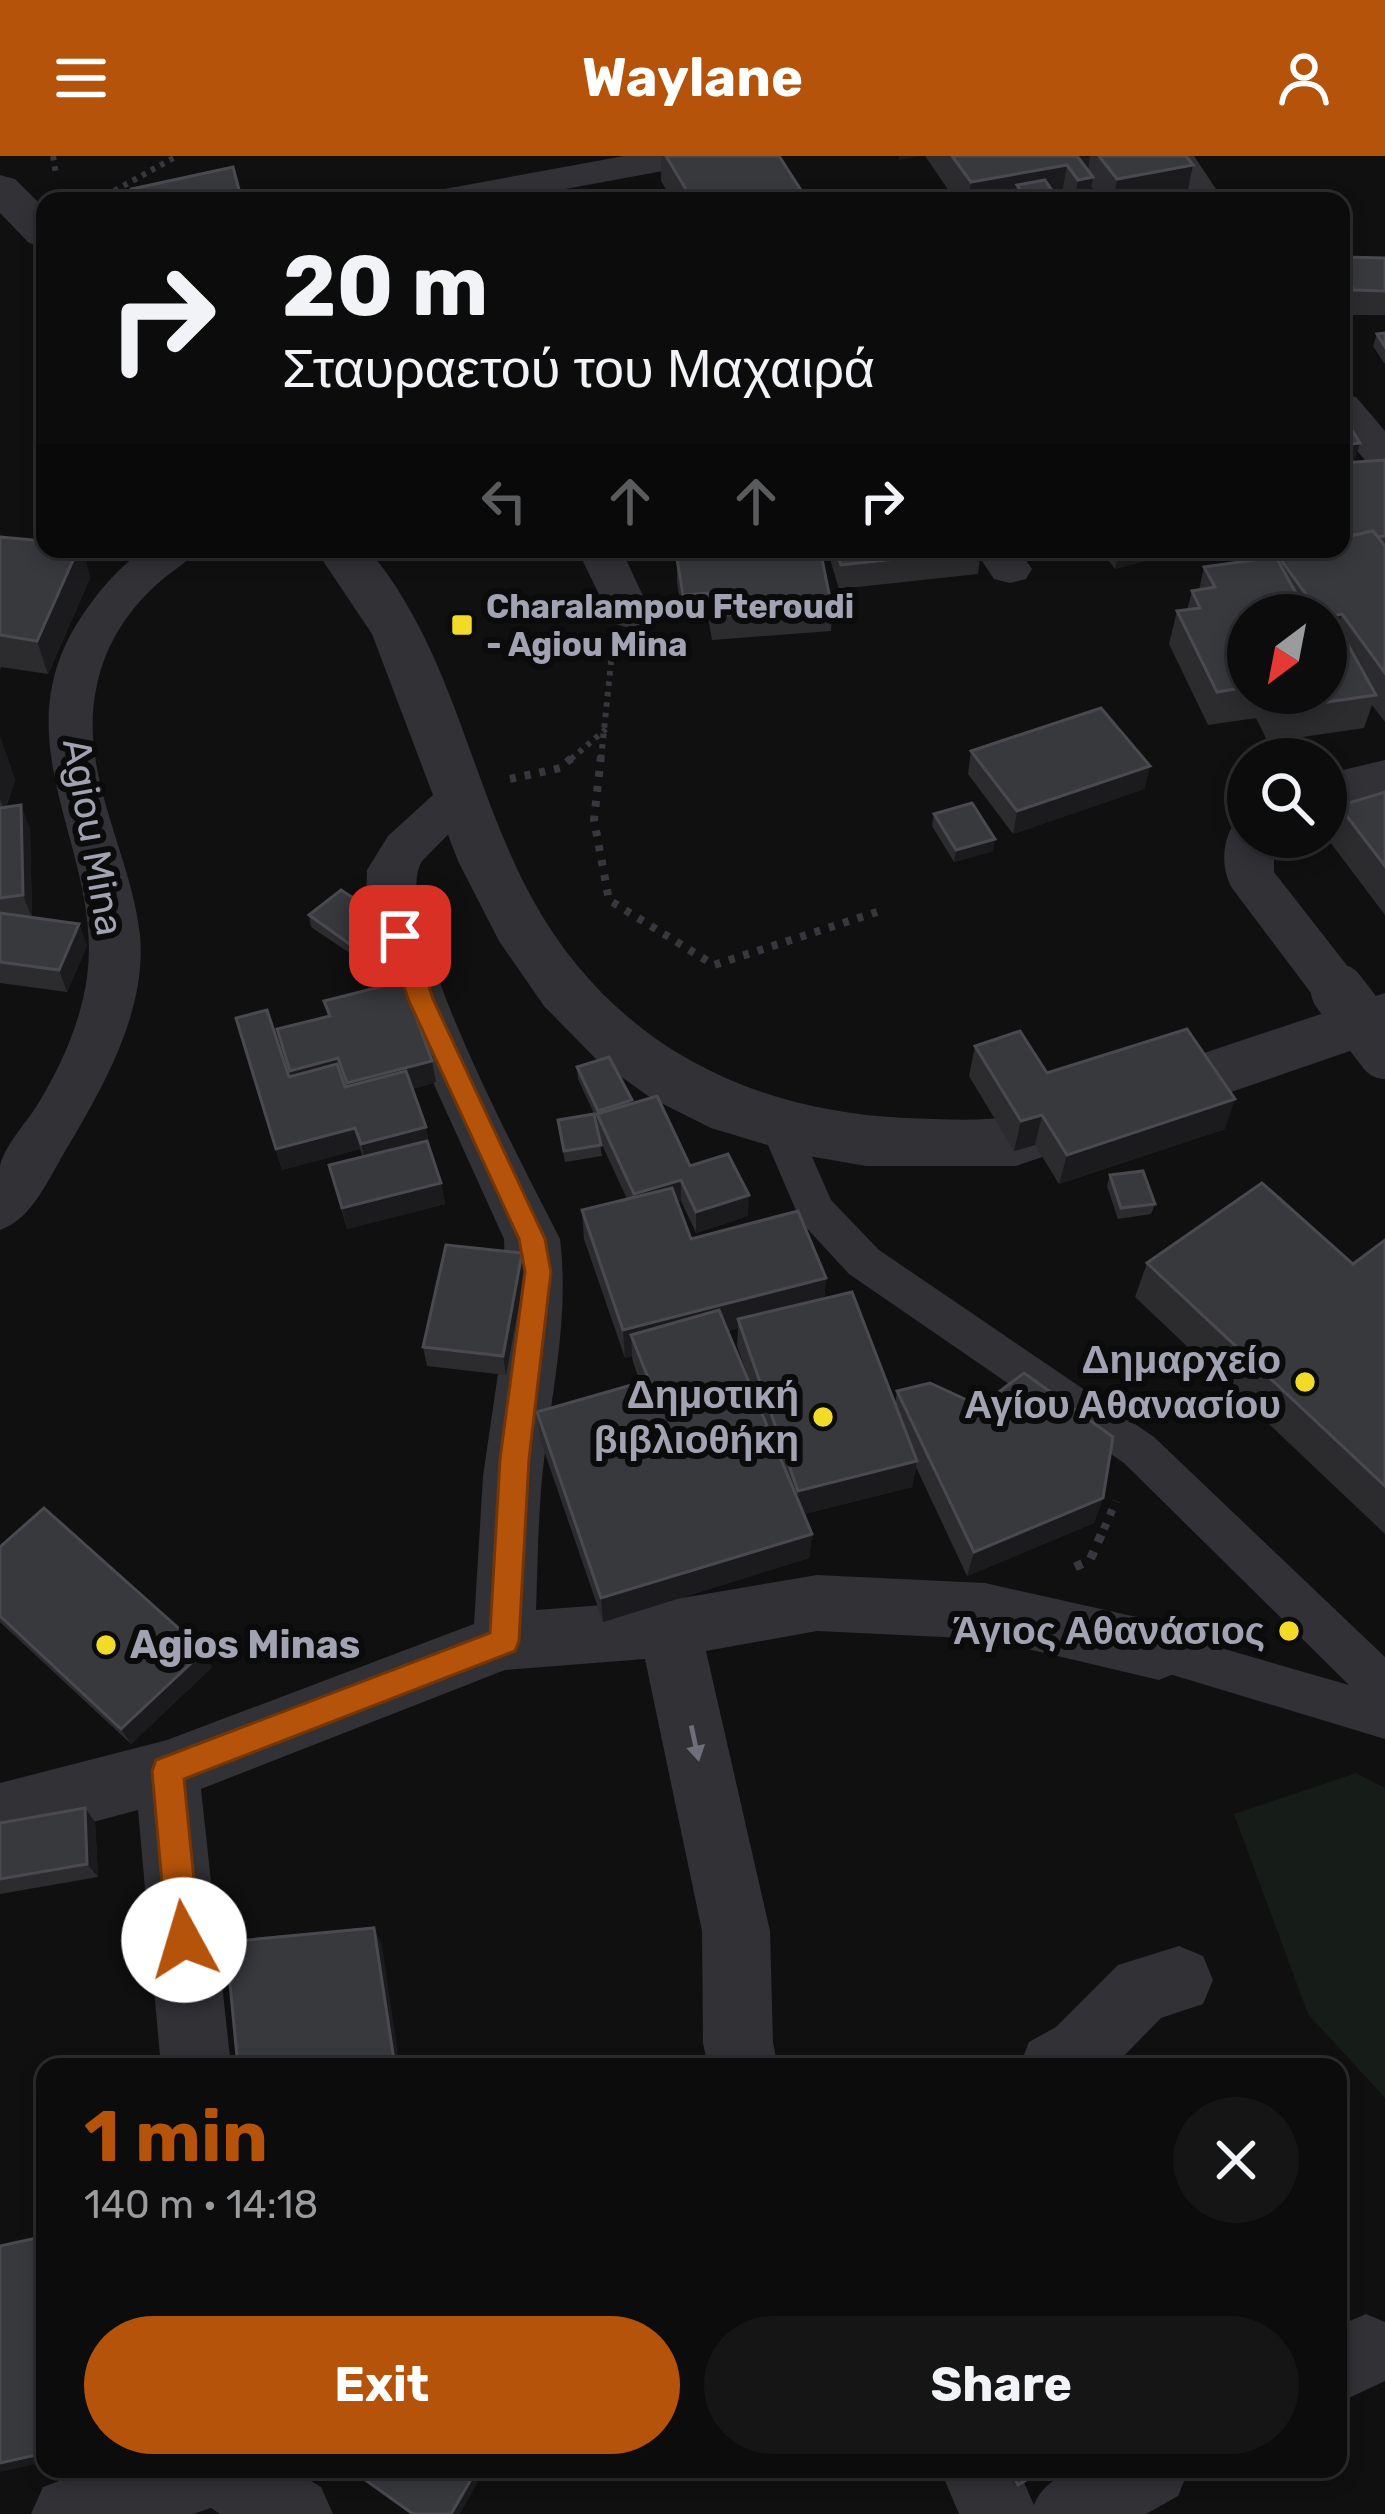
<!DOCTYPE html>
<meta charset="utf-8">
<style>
:root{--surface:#0c0c0d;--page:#151516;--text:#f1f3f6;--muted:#9a9b9d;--line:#2c2c2e;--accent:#b45309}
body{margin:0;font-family:Rubik,sans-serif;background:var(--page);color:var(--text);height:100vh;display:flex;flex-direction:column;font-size:45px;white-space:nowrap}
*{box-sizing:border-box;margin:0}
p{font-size:39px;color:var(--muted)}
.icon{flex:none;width:66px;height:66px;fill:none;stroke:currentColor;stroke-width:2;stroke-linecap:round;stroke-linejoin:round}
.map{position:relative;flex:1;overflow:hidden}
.details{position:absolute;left:36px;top:1902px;width:1311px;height:420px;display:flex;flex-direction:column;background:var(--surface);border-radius:24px;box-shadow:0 6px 18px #0003,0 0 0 3px var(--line)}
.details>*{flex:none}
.guide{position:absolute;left:36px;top:36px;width:1314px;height:366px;border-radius:24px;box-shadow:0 6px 18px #0003,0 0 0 3px var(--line);background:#0c0c0d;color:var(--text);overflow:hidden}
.needle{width:78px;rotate:212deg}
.tools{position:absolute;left:1227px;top:438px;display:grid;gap:24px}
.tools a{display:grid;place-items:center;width:120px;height:120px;border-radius:50%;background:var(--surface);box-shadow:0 6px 18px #0003,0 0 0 3px var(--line);font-size:60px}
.pin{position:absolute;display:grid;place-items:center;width:102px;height:102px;color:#fff;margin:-51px;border-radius:24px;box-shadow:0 6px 18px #0006}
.me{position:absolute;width:132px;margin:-66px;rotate:354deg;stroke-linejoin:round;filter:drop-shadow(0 0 9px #0008)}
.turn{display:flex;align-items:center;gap:42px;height:252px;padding:0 48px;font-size:54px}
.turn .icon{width:156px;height:156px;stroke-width:2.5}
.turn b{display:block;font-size:84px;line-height:102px}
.lanes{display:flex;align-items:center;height:114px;padding:0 48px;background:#0003;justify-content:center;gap:60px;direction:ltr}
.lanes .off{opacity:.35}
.round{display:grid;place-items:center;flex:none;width:126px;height:126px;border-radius:63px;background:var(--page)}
.summary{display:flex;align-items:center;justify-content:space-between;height:204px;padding:0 48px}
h1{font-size:72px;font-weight:700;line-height:90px;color:var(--accent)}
.button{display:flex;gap:24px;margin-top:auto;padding:24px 48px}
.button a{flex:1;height:138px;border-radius:72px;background:var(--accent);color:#fff;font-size:48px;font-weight:700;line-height:138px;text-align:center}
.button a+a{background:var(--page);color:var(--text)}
header{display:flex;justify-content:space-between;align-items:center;height:156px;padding:0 48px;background:var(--accent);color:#fff;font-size:54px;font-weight:700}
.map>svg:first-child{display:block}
</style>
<header><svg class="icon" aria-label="menu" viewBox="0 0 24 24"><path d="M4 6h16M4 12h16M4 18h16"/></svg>Waylane<svg class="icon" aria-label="person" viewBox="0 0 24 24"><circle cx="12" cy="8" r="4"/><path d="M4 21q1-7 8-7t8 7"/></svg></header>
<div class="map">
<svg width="1385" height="2358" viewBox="0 0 1385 2358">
<rect width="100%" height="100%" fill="#101011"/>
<path fill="#161c18" d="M1356 1617 1385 1632V1942L1308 1858 1234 1658Z"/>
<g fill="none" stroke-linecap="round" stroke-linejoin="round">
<g stroke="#37373d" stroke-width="6" stroke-dasharray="4.5 6" stroke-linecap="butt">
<path d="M53 0 56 18"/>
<path d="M96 45 177 0"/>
<path d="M571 603 606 573"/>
<path d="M601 603 612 497"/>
</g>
<g stroke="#37373d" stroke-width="8" stroke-dasharray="6 9" stroke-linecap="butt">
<path d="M601 600 594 664 609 744 714 809 877 756"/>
<path d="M510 623 560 612 574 600"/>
<path d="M1104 1373 1116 1345"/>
</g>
<path stroke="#37373d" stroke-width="9" stroke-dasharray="8 10" stroke-linecap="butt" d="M1075 1411 1090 1404 1105 1370"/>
<path fill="#313136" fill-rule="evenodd" d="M781 957 795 962 831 1044 879 1094 1154 1281 1385 1501V1583L1143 1510 1136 1495 1143 1480 1159 1474 1349 1529 1124 1307 849 1118 801 1066 761 973 767 962Z"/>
<g fill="#313136" fill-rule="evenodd">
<path d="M624 0H703L698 8 685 11 500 45H420L426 37 439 34Z"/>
<path d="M1158 0H1194L1224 45H1186Z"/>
<path d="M1341 237 1356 241 1385 275V314L1370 310 1341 276Z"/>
<path d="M145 393H197C188 406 175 413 163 423 130 451 106 486 97 529 77 615 131 696 140 779 147 854 104 930 67 992 49 1021 33 1063 0 1074 0 1054 0 1030 0 1010 4 990 27 966 38 948 61 910 81 866 87 821 104 697 0 590 78 466 96 438 117 412 145 393Z"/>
<path d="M577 393H621L651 457 645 467 629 472 613 467Z"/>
<path d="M974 393H1018L1032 413 1026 423 1010 427 994 423Z"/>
<path d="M1385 604V638L1326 652V618Z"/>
<path d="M461 624 478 629 485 641 422 705C387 761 529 1020 560 1083 569 1156 554 1224 545 1296 538 1348 538 1401 536 1454L670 1444 817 1419 985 1427 1159 1466 1181 1475 1190 1495 1181 1515 1159 1524 985 1483 817 1475 706 1495 770 1775 773 1887 778 1911H708L703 1887 702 1775 645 1503 505 1514 201 1633 231 1911H161L138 1654 0 1691V1627L167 1584 474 1468 483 1320 506 1163 504 1083 393 838 366 743 367 714 388 680 444 629Z"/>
<path d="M1248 664V681H1274V716L1356 821 1364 835 1356 849 1338 854 1320 849 1232 732C1221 713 1222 687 1233 669Z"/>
<path d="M1179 1790 1203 1800 1213 1824 1203 1848 1161 1862 1113 1911H1019L1029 1886 1056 1871 1118 1809Z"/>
<path d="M1366 2158 1385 2166V2225L1338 2247V2170Z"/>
<path d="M91 2313H291L321 2331 333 2358H220L211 2352 193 2358H31L43 2331Z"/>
<path d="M940 2313H1018L1034 2349C1056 2295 1140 2313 1189 2313L1178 2340 1146 2358H959Z"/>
</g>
<g fill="#313136" fill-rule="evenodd">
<path d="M0 19 15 23 45 53V91L29 87 0 57Z"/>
<path d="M315 393H368C454 495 470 630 533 744 612 887 748 955 906 962 941 963 980 966 1015 960 1052 954 1091 935 1127 923 1213 894 1299 865 1385 837V883L1016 1010H866L797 998 711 972 651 942 595 902 544 850 499 785 458 705 372 478Z"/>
</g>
<path stroke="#313136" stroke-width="54" d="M1338 835 1385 896"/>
</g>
<g fill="#2c2c2f" fill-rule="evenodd">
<path d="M661 0H779L808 45H673L661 25Z"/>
<path d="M925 0H1186V43L1175 45H1102L1091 31 1089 45H1063L1061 43H1058L1059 45H956Z"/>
<path d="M1344 101 1385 102V159H1346L1341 140V112Z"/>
<path d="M1385 177V207H1384L1373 190 1377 178Z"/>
<path d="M1341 256 1355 306 1385 304V566L1372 549 1364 572 1268 586 1256 562 1208 569 1169 488 1177 455 1187 454 1192 435 1199 434 1204 411 1248 405 1244 399 1246 393H1341ZM1248 459H1326V537H1248Z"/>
<path d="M0 381 45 393H82L90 422 48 518 1 511 0 514Z"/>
<path d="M696 393 832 452 831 475 712 484 708 461 683 463 677 427V403L696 402Z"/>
<path d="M827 393 981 394 978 418 839 433Z"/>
<path d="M1100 393H1189L1115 413Z"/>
<path d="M0 581 15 624 6 651 30 672 32 762 79 768 87 790 67 836 0 827Z"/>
<path d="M971 595 1150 610 1144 633 1013 678 968 618Z"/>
<path d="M1385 636V759L1327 682 1339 650Z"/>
<path d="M934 658 993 695 954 706 932 670Z"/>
<path d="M309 759 386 774 354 800 311 771Z"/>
<path d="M324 845 436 926 412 933 426 971 429 989 441 1027 445 1048 347 1073 329 1009 363 1001 360 993 282 1014 236 862 289 921 291 920 277 873 328 860Z"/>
<path d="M975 890 1047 917 1225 973 1059 1028 1035 989 1014 995 969 920Z"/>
<path d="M577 911 632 948 690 1010 748 1060 696 1077 681 1045 677 1046 691 1083 826 1122 824 1143 895 1248 897 1235 1103 1342 1094 1367 967 1420 916 1311 912 1331 804 1358 812 1378 809 1402 603 1466 540 1283 537 1256 640 1226 633 1206 632 1200 625 1202 584 1083 582 1054 627 1043 599 982 602 1000 565 1006 559 975 558 964 598 977 597 964 578 923ZM738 1172 737 1190 752 1232 728 1175Z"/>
<path d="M1110 1019 1155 1048 1151 1058 1118 1063 1107 1030Z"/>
<path d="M1385 1084V1378L1135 1141 1147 1107 1353 1108Z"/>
<path d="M522 1097 525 1117 506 1219 427 1210 423 1191Z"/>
<path d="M0 1391 212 1511 131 1588 0 1466Z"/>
<path d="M95 1666 98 1721 0 1738V1667Z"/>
<path d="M1006 2313H1045L1014 2330Z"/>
</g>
<g fill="#1b1b1d">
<path d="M899 0H922L899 4Z"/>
<path d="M1071 0H1090L1087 22 1093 21 1089 45H1074L1078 24Z"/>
<path d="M1067 9 1061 43 1049 45 1017 29 1015 45H968L971 26Z"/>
<path d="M1193 9 1186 43 1175 45H1113L1117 23Z"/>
<path d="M1360 287 1353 311 1341 307V289Z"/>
<path d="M78 393H82L90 422 48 518 37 485Z"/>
<path d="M1119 393H1189L1115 413Z"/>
<path d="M1342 458 1331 491 1326 492V461Z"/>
<path d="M0 581 15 624 4 655 0 643Z"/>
<path d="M1150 610 1144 633 1013 678 1017 655Z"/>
<path d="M21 649 30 672 32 762 23 739Z"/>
<path d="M995 683 993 695 954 706 956 694Z"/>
<path d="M384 762 386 774 354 800 351 789Z"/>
<path d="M79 768 87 790 67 836 59 814Z"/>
<path d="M338 902 343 924 296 937 290 915Z"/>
<path d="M432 905 436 926 352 949 347 927Z"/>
<path d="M1235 943 1225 973 1059 1028 1067 999Z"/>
<path d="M1042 959 1035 989 1014 995 1021 965Z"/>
<path d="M426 971 429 992 366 1009 361 988Z"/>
<path d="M355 972 360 993 282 1014 276 993Z"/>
<path d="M681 1024V1045L635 1059 634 1038Z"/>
<path d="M441 1027 445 1048 347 1073 342 1052Z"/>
<path d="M749 1039 748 1060 696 1077V1056Z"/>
<path d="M522 1097 525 1117 506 1219 503 1200Z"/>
<path d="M826 1122 823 1150 738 1163V1172L639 1198 631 1179 632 1200 625 1202 623 1174Z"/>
<path d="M917 1305 912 1331 796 1360 798 1335Z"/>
<path d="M1103 1342 1094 1367 967 1420 974 1396Z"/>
<path d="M812 1378 809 1402 603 1466 601 1442Z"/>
<path d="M204 1495 212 1511 131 1588 121 1573Z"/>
<path d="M85 1652 95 1666 98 1721 87 1708Z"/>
<path d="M374 1772 382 1789 400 1911H395Z"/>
<path d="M45 2297V2306L0 2316V2307Z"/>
<path d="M477 2313H485L460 2358H451Z"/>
</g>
<g fill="#38393d" stroke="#49494f" stroke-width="3">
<path d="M666 0H779L808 45H693Z"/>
<path d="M952 0H1077L1093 21 1078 24 1067 9 971 26Z"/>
<path d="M1099 0H1186L1193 9 1117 23Z"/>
<path d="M233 11 242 45H143L132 33Z"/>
<path d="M1045 24 1059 45H964L1022 36 1017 29Z"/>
<path d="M1344 101 1385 102V135L1353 134Z"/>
<path d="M1385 177V191L1377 178Z"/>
<path d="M1341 256 1360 287 1341 289Z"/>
<path d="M1385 304V380L1378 381 1373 375 1341 382V326L1349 325 1341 307Z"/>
<path d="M1373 375 1385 390V517L1342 458 1326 461V459H1321L1273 393H1341V382Z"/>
<path d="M0 381 45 385V393H78L37 485 0 479Z"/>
<path d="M699 393H820L832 452 712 460 708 437 683 439 677 403 701 402Z"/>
<path d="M835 393H981V394L841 409Z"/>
<path d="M1276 401 1308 459H1248V531L1217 536 1177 455 1200 452 1192 435 1215 431 1204 411Z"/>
<path d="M1336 467 1376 539 1278 553 1270 537H1326V468Z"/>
<path d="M1101 552 1150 610 1017 655 971 595Z"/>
<path d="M1385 636V710L1339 650Z"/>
<path d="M972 647 995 683 956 694 934 658Z"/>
<path d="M21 649 23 739 0 742V652Z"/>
<path d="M341 734 384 762 351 789 309 759Z"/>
<path d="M0 757 79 768 59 814 0 806Z"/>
<path d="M403 825 432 905 347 927 338 902 290 915 277 873 330 860 324 845Z"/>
<path d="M267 854 289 921 337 908 345 931 406 915 426 971 361 988 355 972 276 993 236 862Z"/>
<path d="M1187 873 1235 943 1067 999 1042 959 1021 965 975 890 1020 875 1047 917Z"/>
<path d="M609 901 632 944 598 955 577 911Z"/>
<path d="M657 940 690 1010 728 998 749 1039 696 1056 681 1024 634 1038 597 958Z"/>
<path d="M594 958 601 989 564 995 558 964Z"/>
<path d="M427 985 441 1027 342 1052 329 1009Z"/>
<path d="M1143 1015 1155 1048 1121 1052 1110 1019Z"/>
<path d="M1262 1027 1353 1108 1385 1084V1330L1147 1107Z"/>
<path d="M672 1032 691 1083 798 1055 826 1122 623 1174 582 1054Z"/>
<path d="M446 1089 522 1097 503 1200 423 1191Z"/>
<path d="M852 1136 917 1305 798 1335 738 1163Z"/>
<path d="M719 1154 812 1378 601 1442 537 1256 649 1224 631 1179Z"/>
<path d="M1024 1217 1113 1281 1103 1342 974 1396 897 1235 930 1227 980 1250Z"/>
<path d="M44 1352 204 1495 121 1573 0 1460V1391Z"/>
<path d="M85 1652 87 1708 0 1723V1667Z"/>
<path d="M374 1772 395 1911H238L226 1786Z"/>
<path d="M45 2080V2297L0 2307V2090Z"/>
<path d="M350 2313H477L451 2358H413Z"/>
<path d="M1010 2313H1045L1018 2329Z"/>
</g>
<defs><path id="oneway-solid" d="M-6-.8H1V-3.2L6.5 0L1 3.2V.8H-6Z" transform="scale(3)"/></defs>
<use fill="#6f6f7a" href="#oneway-solid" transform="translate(695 1587) rotate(78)"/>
<path fill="#b45309" stroke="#753606" stroke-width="3" d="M400 771 412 780 433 843 545 1083 551 1116 529 1303 519 1485 515 1495 184 1623 200 1784 195 1796 184 1800 172 1796 167 1784 152 1615 156 1604 490 1477 500 1303 525 1116 519 1083 408 843 388 780Z"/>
<g fill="#f1da28" stroke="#0b0b0c" stroke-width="4.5">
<rect x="450" y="457" width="24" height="24" rx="6"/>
<circle cx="1305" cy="1226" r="12"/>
<circle cx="823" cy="1261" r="12"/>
<circle cx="1289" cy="1475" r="12"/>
<circle cx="106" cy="1489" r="12"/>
</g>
<g text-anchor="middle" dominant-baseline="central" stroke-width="12" stroke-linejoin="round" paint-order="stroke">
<g font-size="33" font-weight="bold" fill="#a1a2b2" stroke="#0b0b0c" text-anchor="start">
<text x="486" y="450">Charalampou Fteroudi<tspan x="486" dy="38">- Agiou Mina</tspan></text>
</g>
<g font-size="39" fill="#a1a2b2" stroke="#0b0b0c">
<text transform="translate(93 681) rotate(80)">Agiou Mina</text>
</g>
<g font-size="39" font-weight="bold" fill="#a1a2b2" stroke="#0b0b0c" text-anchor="end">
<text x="1281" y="1204">Δημαρχείο<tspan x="1281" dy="45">Αγίου Αθανασίου</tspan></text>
<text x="799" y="1239">Δημοτική<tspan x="799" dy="45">βιβλιοθήκη</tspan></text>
<text x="1265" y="1475">Άγιος Αθανάσιος</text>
<text x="130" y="1489" text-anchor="start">Agios Minas</text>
</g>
</g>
</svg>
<div class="tools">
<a><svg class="needle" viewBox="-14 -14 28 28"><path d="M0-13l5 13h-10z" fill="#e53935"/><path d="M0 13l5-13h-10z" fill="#9a9b9d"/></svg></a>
<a><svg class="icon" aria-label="search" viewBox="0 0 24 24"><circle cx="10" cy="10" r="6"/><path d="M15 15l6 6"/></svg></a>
</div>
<div class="pin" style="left:400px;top:780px;background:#d93025"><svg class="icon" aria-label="arrive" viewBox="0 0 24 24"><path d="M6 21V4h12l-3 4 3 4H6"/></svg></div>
<svg class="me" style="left:184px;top:1784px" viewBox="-20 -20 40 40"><circle r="19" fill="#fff"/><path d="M0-13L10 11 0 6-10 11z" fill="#b45309"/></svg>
<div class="guide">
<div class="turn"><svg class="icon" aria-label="right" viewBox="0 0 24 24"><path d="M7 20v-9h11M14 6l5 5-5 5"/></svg><div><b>20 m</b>Σταυραετού του Μαχαιρά</div></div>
<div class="lanes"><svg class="icon off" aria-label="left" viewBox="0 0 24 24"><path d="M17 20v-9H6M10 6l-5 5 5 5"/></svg><svg class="icon off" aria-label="ahead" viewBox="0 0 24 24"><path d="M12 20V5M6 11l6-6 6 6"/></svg><svg class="icon off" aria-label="ahead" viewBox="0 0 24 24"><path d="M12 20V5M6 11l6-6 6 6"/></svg><svg class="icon" aria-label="right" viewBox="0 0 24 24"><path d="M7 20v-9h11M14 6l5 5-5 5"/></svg></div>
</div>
<section class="details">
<div class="summary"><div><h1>1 min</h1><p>140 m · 14:18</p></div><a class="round"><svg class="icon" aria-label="close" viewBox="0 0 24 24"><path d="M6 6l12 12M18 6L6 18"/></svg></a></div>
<div class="button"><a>Exit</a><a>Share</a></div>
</section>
</div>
